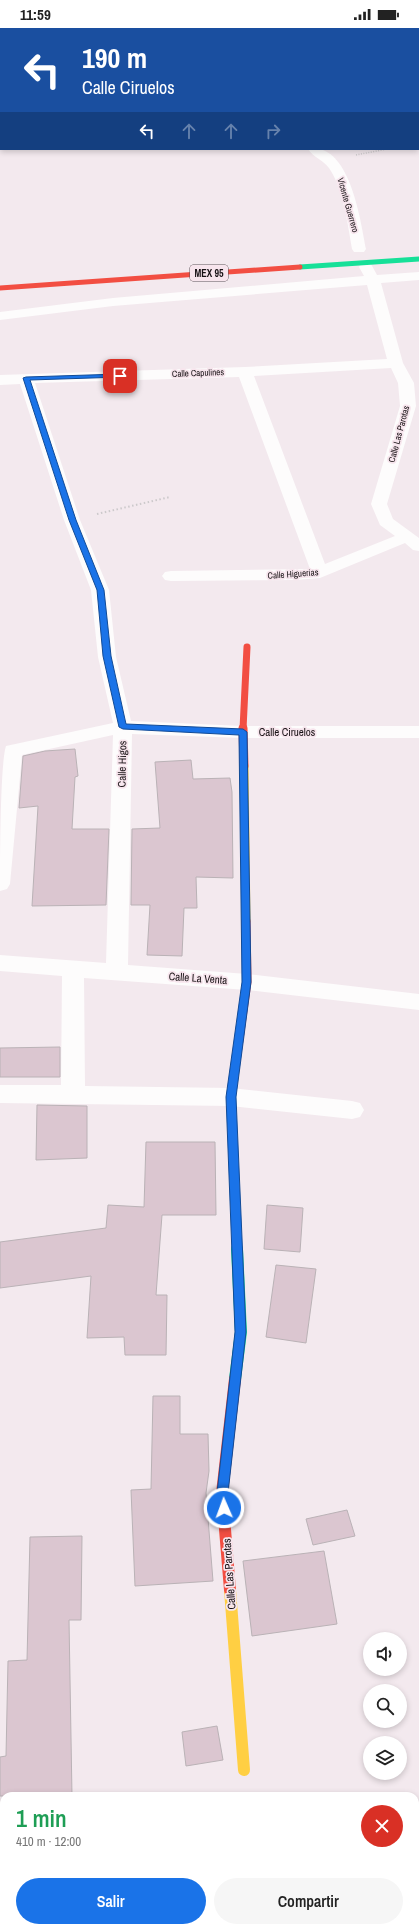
<!DOCTYPE html>
<html lang="es">
<meta charset="utf-8">
<style>
:root{--surface:#fff;--page:#f6f6f6;--text:#222;--muted:#767676;--accent:#1a73e8}
body{margin:0;font-family:"Archivo Narrow",sans-serif;background:var(--page);color:var(--text);height:100vh;display:flex;flex-direction:column;font-size:15px;white-space:nowrap}
*{box-sizing:border-box;margin:0}
p{font-size:13px;color:var(--muted)}
.icon{flex:none;width:22px;height:22px;fill:none;stroke:currentColor;stroke-width:2;stroke-linecap:round;stroke-linejoin:round}
.map{position:relative;flex:1;overflow:hidden}
.details{position:absolute;left:0px;top:1764px;width:419px;height:140px;display:flex;flex-direction:column;background:var(--surface);border-radius:12px 12px 0 0;box-shadow:0 2px 6px #0003}
.details>*{flex:none}
.banner{position:absolute;left:0px;top:0px;width:419px;height:122px;box-shadow:0 2px 6px #0003;background:#1a4fa0;color:#fff;overflow:hidden}
.fabs{position:absolute;left:363px;top:1604px;display:grid;gap:8px}
.fabs a{display:grid;place-items:center;width:44px;height:44px;border-radius:50%;background:var(--surface);box-shadow:0 2px 6px #0003;font-size:20px}
.pin{position:absolute;display:grid;place-items:center;width:34px;height:34px;color:#fff;margin:-17px;border-radius:8px;box-shadow:0 2px 6px #0006}
.me{position:absolute;width:44px;margin:-22px;rotate:358deg;stroke-linejoin:round;filter:drop-shadow(0 0 3px #0008)}
.turn{display:flex;align-items:center;gap:14px;height:84px;padding:0 16px;font-size:18px}
.turn .icon{width:52px;height:52px;stroke-width:2.5}
.turn b{display:block;font-size:28px;line-height:34px}
.lanes{display:flex;align-items:center;height:38px;padding:0 16px;background:#0003;justify-content:center;gap:20px;direction:ltr}
.lanes .off{opacity:.35}
.round{display:grid;place-items:center;flex:none;width:42px;height:42px;border-radius:21px;background:var(--page)}
.headline{display:flex;align-items:center;justify-content:space-between;height:68px;padding:0 16px}
h1{font-size:24px;font-weight:600;line-height:30px;color:#1e9e55}
.primary-button{display:flex;gap:8px;margin-top:auto;padding:8px 16px}
.primary-button a{flex:1;height:46px;border-radius:24px;background:var(--accent);color:#fff;font-size:16px;font-weight:600;line-height:46px;text-align:center}
.primary-button a+a{background:var(--page);color:var(--text)}
.status{display:flex;justify-content:space-between;align-items:center;height:28px;padding:0 20px;background:var(--surface);direction:ltr}
.status svg{height:11px;fill:currentColor}
.map>svg:first-child{display:block}
</style>
<div class="status"><b>11:59</b><svg viewBox="0 0 49 12"><path d="M0 12V9h3v3zM5 12V6h3v6zM10 12V3h3v9zM15 12V0h3v12zM26 1h20v11H26zM47 4h2v5h-2z"/></svg></div>
<div class="map">
<svg width="419" height="1904" viewBox="0 0 419 1904">
<rect width="100%" height="100%" fill="#f3e9ee"/>
<g fill="#dbc6d0" stroke="#bab2b6">
<path d="M75 721 78 748 75 749 72 801H109L106 877 32 878 38 778 19 780 23 728 45 723Z"/>
<path d="M191 732 193 751 230 750 232 764 233 850 196 849 197 880H184L182 928 147 927 150 877H131L132 801 160 800 155 734Z"/>
<path d="M60 1019V1049H0V1020Z"/>
<path d="M37 1077 87 1078V1130L36 1132Z"/>
<path d="M146 1114H215L216 1187H162L156 1267H167L166 1327H125L124 1309 87 1310 91 1248 0 1260V1214L106 1200 108 1177 144 1179Z"/>
<path d="M267 1177 303 1180 300 1224 264 1221Z"/>
<path d="M276 1237 316 1241 306 1315 266 1309Z"/>
<path d="M153 1368H180V1406H208L209 1443 206 1465 213 1553 135 1558 131 1462 151 1461Z"/>
<path d="M347 1482 355 1508 313 1517 306 1491Z"/>
<path d="M82 1508 81 1592H69L72 1768H0V1729L6 1728 8 1633 27 1632 30 1509Z"/>
<path d="M324 1523 337 1596 252 1608 243 1533Z"/>
<path d="M217 1698 223 1732 186 1738 182 1704Z"/>
</g>
<g fill="none" stroke-linecap="round" stroke-linejoin="round">
<path stroke="#ccc9cb" stroke-width="1.5" stroke-dasharray="1 1.5" stroke-linecap="butt" d="M356 127 387 121"/>
<path stroke="#ccc9cb" stroke-width="2" stroke-dasharray="1.5 2.5" stroke-linecap="butt" d="M97 486 170 469"/>
<g fill="#fdfcfc" fill-rule="evenodd">
<path d="M148 0H160L147 1Z"/>
<path d="M341 0H353L340 1Z"/>
<rect x="0" y="19" width="1" height="6"/>
<rect x="418" y="24" width="1" height="6"/>
<rect x="0" y="42" width="1" height="6"/>
<path d="M308 121C312 121 319 120 323 122 352 133 361 194 366 221L364 224H354L352 221C348 197 343 160 329 140 323 132 313 129 308 121Z"/>
<path d="M366 235 371 236 377 247 419 244V252L381 255 403 335 414 355 416 378 387 476 393 491 419 510V523L413 522 405 515 320 550 296 552 171 553 165 552 162 548 165 544 171 543 310 541 239 349 35 355 80 492 109 562 116 629 131 693 243 698H419V710H243L132 706 128 937 247 946 419 966V982L247 962 84 950 85 1058 231 1060 352 1073 360 1075 364 1082 360 1089 352 1091 231 1078 0 1075V1057H61L62 948 0 943V927L106 935 113 707 22 727 10 856 7 861 0 863C0 837 0 736 6 718L113 695 98 629 91 562 64 492 20 356 0 357V347L245 339 387 331 367 257 113 278 0 292V284L113 270 364 248 359 239 361 236ZM391 340 398 355 400 378 371 476 380 497 395 508 325 536 254 348Z"/>
</g>
<path stroke="#16e098" stroke-width="5" d="M300 239 419 231"/>
<path stroke="#16e098" stroke-width="9" d="M236 1192 237 1222"/>
<path stroke="#16e098" stroke-width="12" d="M235 1351 241 1304 237 1221"/>
<path stroke="#ffcf43" stroke-width="9" d="M244 738 246 893"/>
<path stroke="#ffcf43" stroke-width="12" d="M230 1562 244 1742"/>
<path stroke="#f24e42" stroke-width="5" d="M0 260 300 239"/>
<path stroke="#f24e42" stroke-width="7" d="M243 701 247 619"/>
<g stroke="#f24e42" stroke-width="9">
<path d="M243 700 244 738"/>
<path d="M236 1192 231 1069 247 954 246 893"/>
</g>
<path stroke="#f24e42" stroke-width="12" d="M230 1562 222 1465 235 1351"/>
</g>
<path fill="#1a73e8" stroke="#114b97" d="M120 346H122V349L30 352 76 492 104 562 111 628 126 696 243 701 247 704 251 954 236 1069 246 1304 228 1465 229 1480 228 1484 224 1486 220 1484 217 1465 235 1304 226 1069 242 954 239 707 123 701 119 699 103 628 97 562 69 492 23 350 26 349Z"/>
<g text-anchor="middle" dominant-baseline="central" stroke-width="3.5" stroke-linejoin="round" paint-order="stroke">
<g font-size="9" fill="#181215" stroke="#f7e5ed">
<text transform="translate(348 177) rotate(74)">Vicente Guerrero</text>
<text transform="translate(198 345) rotate(-2)">Calle Capulines</text>
<text transform="translate(399 406) rotate(-75)">Calle Las Parotas</text>
<text transform="translate(293 546) rotate(-4)">Calle Higuerias</text>
</g>
<rect fill="#f7e5ed" stroke="#5b5156" stroke-width="1" x="190" y="237" width="38" height="16" rx="3"/>
<g font-size="10" font-weight="bold" fill="#181215">
<text x="209" y="245">MEX 95</text>
</g>
<g font-size="11" fill="#181215" stroke="#f7e5ed">
<text x="287" y="704">Calle Ciruelos</text>
<text transform="translate(122 736) rotate(-89)">Calle Higos</text>
<text transform="translate(198 950) rotate(4)">Calle La Venta</text>
<text transform="translate(229 1546) rotate(-94)">Calle Las Parotas</text>
</g>
</g>
</svg>
<div class="fabs">
<a><svg class="icon" aria-label="sound" viewBox="0 0 24 24"><path d="M4 9h4l5-4v14l-5-4H4zM17 9q2 3 0 6"/></svg></a>
<a><svg class="icon" aria-label="search" viewBox="0 0 24 24"><circle cx="10" cy="10" r="6"/><path d="M15 15l6 6"/></svg></a>
<a><svg class="icon" aria-label="layers" viewBox="0 0 24 24"><path d="M12 4l9 5-9 5-9-5zM3 14l9 5 9-5"/></svg></a>
</div>
<div class="pin" style="left:120px;top:348px;background:#d93025"><svg class="icon" aria-label="arrive" viewBox="0 0 24 24"><path d="M6 21V4h12l-3 4 3 4H6"/></svg></div>
<svg class="me" style="left:224px;top:1480px" viewBox="-20 -20 40 40"><circle r="17" fill="#1a73e8" stroke="#fff" stroke-width="3"/><path d="M0-11L8 9 0 5-8 9z" fill="#fff"/></svg>
<div class="banner">
<div class="turn"><svg class="icon" aria-label="left" viewBox="0 0 24 24"><path d="M17 20v-9H6M10 6l-5 5 5 5"/></svg><div><b>190 m</b>Calle Ciruelos</div></div>
<div class="lanes"><svg class="icon" aria-label="left" viewBox="0 0 24 24"><path d="M17 20v-9H6M10 6l-5 5 5 5"/></svg><svg class="icon off" aria-label="ahead" viewBox="0 0 24 24"><path d="M12 20V5M6 11l6-6 6 6"/></svg><svg class="icon off" aria-label="ahead" viewBox="0 0 24 24"><path d="M12 20V5M6 11l6-6 6 6"/></svg><svg class="icon off" aria-label="right" viewBox="0 0 24 24"><path d="M7 20v-9h11M14 6l5 5-5 5"/></svg></div>
</div>
<section class="details">
<div class="headline"><div><h1>1 min</h1><p>410 m · 12:00</p></div><a class="round" style="background:#d93025;color:#fff"><svg class="icon" aria-label="close" viewBox="0 0 24 24"><path d="M6 6l12 12M18 6L6 18"/></svg></a></div>
<div class="primary-button"><a>Salir</a><a>Compartir</a></div>
</section>
</div>
